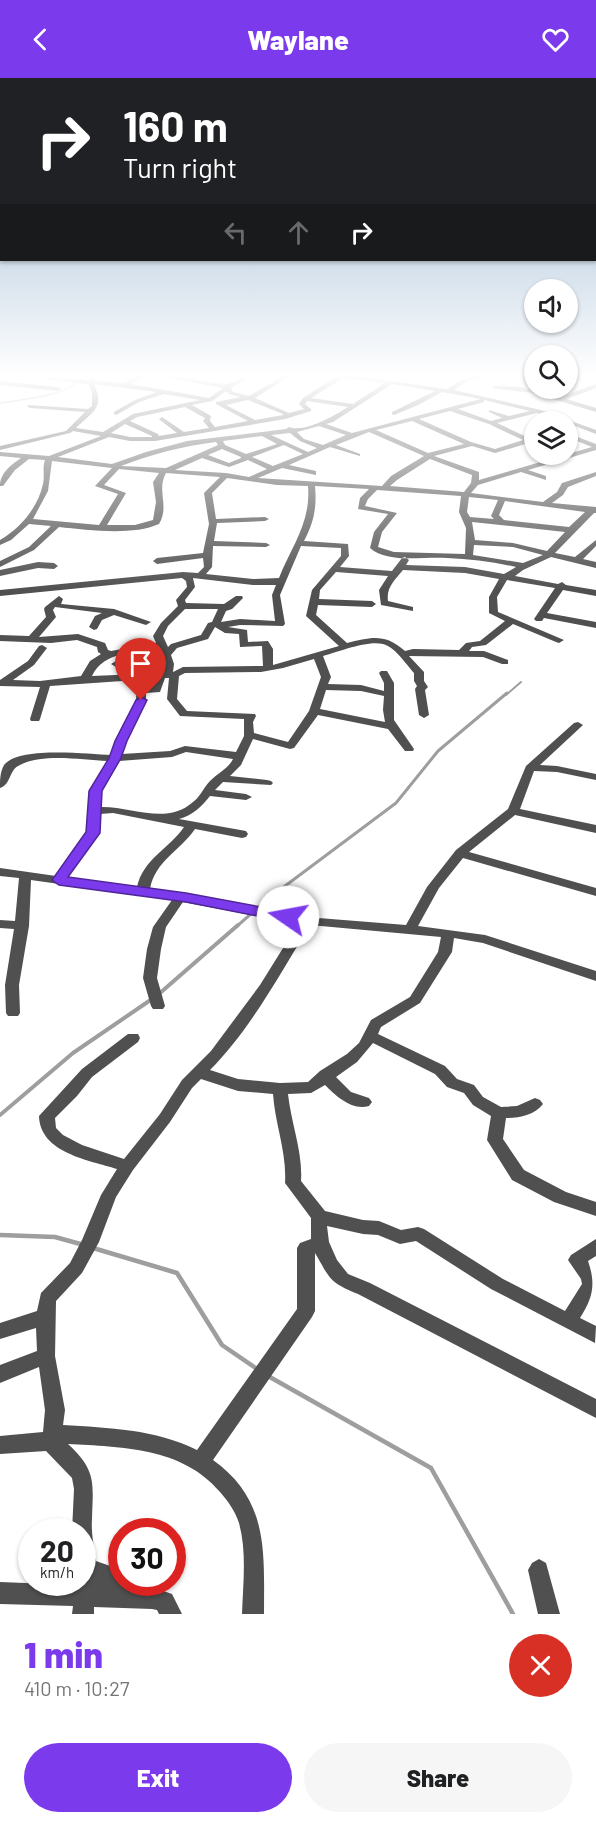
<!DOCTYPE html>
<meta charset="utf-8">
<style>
:root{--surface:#fff;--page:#f6f6f6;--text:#202124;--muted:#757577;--accent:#7c3aed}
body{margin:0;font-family:Barlow,sans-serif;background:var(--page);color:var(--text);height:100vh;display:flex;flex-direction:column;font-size:22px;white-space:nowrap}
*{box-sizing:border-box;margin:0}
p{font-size:20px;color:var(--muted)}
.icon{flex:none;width:33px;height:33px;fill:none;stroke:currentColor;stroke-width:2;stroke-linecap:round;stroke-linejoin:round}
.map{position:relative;height:1536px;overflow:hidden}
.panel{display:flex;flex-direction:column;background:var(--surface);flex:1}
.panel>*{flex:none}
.hud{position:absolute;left:0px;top:0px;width:597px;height:183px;box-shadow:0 2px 4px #0004;background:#202124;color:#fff;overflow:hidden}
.fabs{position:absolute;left:524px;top:201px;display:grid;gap:12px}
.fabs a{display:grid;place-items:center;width:54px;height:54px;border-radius:50%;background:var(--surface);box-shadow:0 2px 4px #0004;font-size:30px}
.speed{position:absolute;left:18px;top:1440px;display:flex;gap:12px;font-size:30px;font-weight:700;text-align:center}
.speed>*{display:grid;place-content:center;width:78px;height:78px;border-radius:50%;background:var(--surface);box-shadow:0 2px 4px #0004;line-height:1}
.speed small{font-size:15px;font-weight:400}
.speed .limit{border:9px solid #d22;background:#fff;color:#111}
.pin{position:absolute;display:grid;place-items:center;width:51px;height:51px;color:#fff;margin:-62px -26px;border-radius:50% 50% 50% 0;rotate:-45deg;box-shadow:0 0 6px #0007}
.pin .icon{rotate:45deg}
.me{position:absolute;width:66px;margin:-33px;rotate:282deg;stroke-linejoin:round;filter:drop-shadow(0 0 4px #0008)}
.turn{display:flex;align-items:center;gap:21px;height:126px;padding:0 24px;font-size:27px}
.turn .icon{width:78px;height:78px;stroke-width:2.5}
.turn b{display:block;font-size:42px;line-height:51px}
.lanes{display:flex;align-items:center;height:57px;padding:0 24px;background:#0003;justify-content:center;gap:30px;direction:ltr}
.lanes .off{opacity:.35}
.round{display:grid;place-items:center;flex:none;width:63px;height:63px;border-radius:32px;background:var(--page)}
.headline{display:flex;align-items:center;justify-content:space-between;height:102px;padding:0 24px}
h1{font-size:36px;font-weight:800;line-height:45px;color:var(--accent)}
.primary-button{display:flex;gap:12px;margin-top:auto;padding:12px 24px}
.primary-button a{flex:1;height:69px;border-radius:36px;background:var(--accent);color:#fff;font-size:24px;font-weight:800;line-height:69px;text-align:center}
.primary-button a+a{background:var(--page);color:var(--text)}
header{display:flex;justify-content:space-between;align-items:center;height:78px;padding:0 24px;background:var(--accent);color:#fff;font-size:27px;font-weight:800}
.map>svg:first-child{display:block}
</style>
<header><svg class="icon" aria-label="back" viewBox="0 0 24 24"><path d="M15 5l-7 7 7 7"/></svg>Waylane<svg class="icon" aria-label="heart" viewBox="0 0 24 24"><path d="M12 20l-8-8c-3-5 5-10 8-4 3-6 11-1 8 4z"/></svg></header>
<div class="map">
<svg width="596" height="1536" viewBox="0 0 596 1536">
<rect width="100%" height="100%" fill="#fff"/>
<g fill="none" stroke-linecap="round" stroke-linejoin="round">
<path stroke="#9e9e9e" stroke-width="1.5" d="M0 325C32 320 62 319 88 298"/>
<path stroke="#9e9e9e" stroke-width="2" d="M506 617 521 604"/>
<path stroke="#9e9e9e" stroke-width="3" d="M236 849 269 820 396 725 438 673 507 615"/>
<g stroke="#9e9e9e" stroke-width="4">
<path d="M160 915 238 847"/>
<path d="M0 1037 73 975 152 921"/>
</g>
<g stroke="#9e9e9e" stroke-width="4.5">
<path d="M0 1157 55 1159 84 1167"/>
<path d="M93 1170 177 1195 222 1267 257 1291"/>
<path d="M268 1298 431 1390 513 1536"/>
</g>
<g fill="#505050" fill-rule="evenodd">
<path d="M19 298 89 302 92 298H96L95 303 124 305 137 298H144L131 306 209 320 223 310 158 298C181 298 202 304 225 306 233 306 241 298 251 298L231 310 233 314 249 318 283 298H290L255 320 289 335 304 331 299 326 303 320 337 298H355L447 311C459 303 469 298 483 298L464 305 454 312 541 332 596 352V356L567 345V344L537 335 497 345 529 360 534 359 532 364 495 375 472 368 434 378 479 394V402L592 369 567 359V355L596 366V372L528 392 546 398V402L521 394 478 407 471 415 543 424 557 414 562 405 596 394V398L568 409 563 417 552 425 596 429V435H594L555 475 575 479 596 462V468L583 481 596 484V490L551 479 523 492 515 498 558 506 562 504 566 507 596 512V518L563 512 547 535 596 544V550L544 540 542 543H536L534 541 555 510 507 502 497 519 498 534 564 562 559 565 556 564 513 546 486 567 472 569 469 573H484L508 582V586H502L483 579 409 578 424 594V603L428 609 425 612 429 637 424 640 419 637 415 611 417 608 414 603V595C406 586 395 569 383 566 367 562 338 574 323 578L331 599 328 606 361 607 384 613V605L379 595 381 593H387L394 605V642L414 671 413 673H405L388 651 318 637 294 670 290 671 253 661 241 687 230 698 267 702 271 703 273 705 271 707 223 704 215 712 246 716 252 719 246 722 210 718C202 728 192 738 179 741L246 753 248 756 246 759 242 760 195 751C180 773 155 783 150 811L306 839 406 847 427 809 456 772 508 731 526 688 574 645 578 644 583 647 540 687 557 688 596 696V702L557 694 534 693 520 731 596 747V755L515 737 469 774 596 810V818L463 780 439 810 418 848 485 857 596 893V903L483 865 454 860 452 874 420 925 381 949 378 956 445 988 457 1001 474 1007 483 1019 501 1029 517 1028 535 1020 540 1022 543 1026C535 1037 519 1040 506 1040L503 1061 524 1092 566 1114 596 1124V1138L554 1124 512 1102 487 1062 491 1038 473 1027 464 1015 447 1009 435 996 373 965 357 984 336 999 351 1014 369 1020 372 1024 369 1028C352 1033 336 1018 325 1007L311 1015 288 1016C291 1045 303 1074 301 1103L325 1133 363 1142 379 1143 401 1152 418 1149 424 1151 503 1201 565 1233 582 1206 581 1201 568 1182 571 1177 596 1161V1178L588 1183C596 1206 593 1220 580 1240L596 1248 595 1265 491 1211 416 1163 400 1166 378 1157 363 1156 327 1148 329 1164 337 1182 348 1196 370 1205 596 1321V1340L358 1216C328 1204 330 1200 315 1175V1233L312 1239 213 1382C269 1422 264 1474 264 1536H242C243 1506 247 1474 239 1445 235 1433 228 1423 220 1414 182 1369 121 1369 68 1366 97 1393 93 1405 92 1441 91 1456 94 1468 96 1483L113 1489 122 1496V1504H128L131 1509H152L172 1516 182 1536H159L157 1532 152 1531 94 1529V1536H72L73 1528 0 1526V1504L75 1507V1504H82V1454H72L74 1411 72 1400 46 1373 0 1376V1358L43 1354 45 1332 39 1289 0 1305V1287L37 1273 36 1250 0 1261V1245L37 1233 41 1215 70 1185 82 1162 101 1117 117 1091C89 1082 40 1075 39 1038L82 991 128 956H138L140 960 138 964 92 999 77 1018 55 1040 56 1050 63 1057 82 1067 124 1081 160 1036 182 1002 211 973 260 907 298 846 183 824 166 849 161 871 157 900 165 928 163 931H153L151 928 143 900 147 871 153 849 172 822 31 802 29 848 19 907 20 935 18 938H8L6 935 5 907 14 851 0 850V842L15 843 19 800 0 798V790L56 798 87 755 89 713 108 683C81 682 44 675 20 687 9 691 11 707 0 710 0 702 0 694 4 687 19 668 87 676 111 677L119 655 136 622 137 602 50 608 40 641 39 643H31L30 641 40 609 0 608V602L28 583 39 568 42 567 47 570 34 587 13 602 40 603 81 598 90 583 101 576 98 574 97 569 77 562 51 565 0 563V557L29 558 46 539 44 531 45 529 59 518 63 521 61 526 114 531 151 544 146 547 114 537 102 542 97 551 94 552 89 549 95 538 102 535 55 529 53 532 56 539 39 559 78 556 105 565 108 572 111 573 156 565 153 558 161 545 178 528 176 522 187 509 186 503 182 500 0 518V512L183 494 198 495 204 489 203 480 157 486 153 483 157 480 203 475 209 446 204 415 220 399 166 395C156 413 170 428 159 446 132 458 88 452 59 449L34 472 0 489V483L29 469 51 448 29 446 11 462 0 467V462C21 450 38 429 43 406 45 398 42 390 45 382L29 381 15 392 3 408H0C0 395 11 387 21 380L0 378V374L49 378 101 358 73 353 70 355 0 372V368L66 353 85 334 30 330 27 328 28 327 88 331 92 328V314L88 306ZM344 300 385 305 353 326 311 320ZM94 306 157 314 135 322 114 334V336L116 337 139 324 164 316 200 322 133 336 103 354 76 350C93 333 105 330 94 306ZM392 306 435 313 392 334V336L394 337 418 327 442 314 481 321 352 355 326 346 333 344ZM226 313 229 316 241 319 216 324V326L248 343 215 349 210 343 211 338 192 327 212 323ZM248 322 283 336V337L255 342 226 327ZM484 322 530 333 509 338 489 332V334L502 340 491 343 458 331 484 324ZM307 323 348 329C334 338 305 355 289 349L286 351 187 363 146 374 112 386 58 379 109 359 130 363H155L285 341 311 333V331L305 326ZM185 329 205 340 203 343 209 350 184 354 162 339 159 341 160 342 177 355 159 358 158 356 130 343 137 339ZM450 333 489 346 523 362 495 371 471 364 419 341ZM412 343 464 366 428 375 376 352ZM125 346 152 358V359H130L111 355ZM319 348 346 357 323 367 304 361 297 354ZM369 354 424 378 391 398 382 408 258 400 282 390 316 397V393L289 387 330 369 360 378V376L336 367ZM290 355 300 363 317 370 308 374 271 357ZM262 358 277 366 246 376 225 367 223 363ZM216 364 218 367 166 390 121 388C152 376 183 368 216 364ZM284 367 303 376 273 388 252 379ZM222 371 241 379V380L229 385 208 377ZM202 380 229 389 248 382 267 391 249 399 226 395 175 392ZM430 381 472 397 471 405 464 414 390 408 397 402ZM52 383 112 390 95 408 118 416 99 447 33 441 48 413ZM119 391 159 395 153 404 156 424 153 442 135 447H107L126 415 104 407ZM227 400 277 407 308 408C311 445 292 467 279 500L253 501 206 496 212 489 213 468 266 469 270 467 266 465 214 463 217 445 265 443 269 441 265 439 216 441 212 415ZM315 408 369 411 360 420 358 431 388 436 374 454 370 470C388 486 424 478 447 480 470 481 494 484 516 489L504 496 465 489 406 487 409 482 405 479 402 480 392 493 340 489 349 478 348 466 304 463C314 444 317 429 315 408ZM377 412 461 418 459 434 466 450 465 476 394 474 378 469 382 454 397 435 365 428 368 421ZM469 419 498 422 491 438 494 441 470 439 467 434ZM505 423 585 434 569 449 504 442 499 437ZM472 444 565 454 547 473 513 465 475 462ZM474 467 513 469 543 477 523 485 473 477ZM301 468 341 470V478L312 512 306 538 339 568 273 587V571L268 563 248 564 247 552 228 549 240 547 283 548 285 546 280 517ZM403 492 465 495 499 501 489 519V535L505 543 480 563 466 565 459 572 413 571 405 573C385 555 371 559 347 565L316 537 318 527 372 529 376 526 372 523 319 521 320 512 336 494 388 498 379 512 381 527 413 533V529L388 523C386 509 395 502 403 492ZM193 500 253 507H276L272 517 275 543 240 541 221 544 226 533 232 531 243 520 242 518H236L224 526 186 525 185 522 195 509ZM185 531H218L212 544 208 545 201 557 171 566 168 569 163 558 168 548ZM215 549 225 555 239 556 240 569 262 568 263 588 183 589 173 594 174 586 171 577 177 570 208 561ZM159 571 162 578 116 583 111 586 116 589 164 583 163 595 92 598C104 573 134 575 159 571ZM314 581 321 599 309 633 288 664 254 655 253 644 256 638 255 636 187 633 177 621 179 598 185 595 261 594 283 590ZM165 600H169L167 621 180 638 244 641V658L236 674 185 668 170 673 122 676 129 655 146 622V615L160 614ZM147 601H155L152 609H147ZM326 612 361 613 384 618 383 632 385 644 320 631ZM186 674 233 681C229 690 218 695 210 703 203 710 201 718 193 724 166 748 132 728 100 729L101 713 119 683 172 679ZM113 735 184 749C169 771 143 781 137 809L67 800 99 755 100 736ZM310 847 441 859 438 874 410 919 371 942 359 965 347 976 320 993 308 1004 280 1005 238 1001 210 992C250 952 280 896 310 847ZM201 1001 238 1013 273 1016C275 1046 287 1075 285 1105L311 1140V1161L300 1165 297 1170V1231L197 1372C155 1351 109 1350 63 1347L65 1332 55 1278 56 1223 82 1195 99 1164 116 1119 133 1092 170 1044 192 1010Z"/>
<path d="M0 303 58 309 61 311 58 313 0 307Z"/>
<path d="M596 306V310L567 321 596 330V334L533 315 492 310 495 308 520 309 560 319Z"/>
<path d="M38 484 54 485 58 488 54 491 38 490 0 498V492Z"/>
<path d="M539 1481 546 1485 560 1536H538L528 1492 532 1485Z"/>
</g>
</g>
<linearGradient id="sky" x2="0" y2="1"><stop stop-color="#8aabca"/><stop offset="0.58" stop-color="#fff"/><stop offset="1" stop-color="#fff" stop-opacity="0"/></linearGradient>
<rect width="596" height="513" fill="url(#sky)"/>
<path fill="#7c3aed" stroke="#51269a" stroke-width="1.5" d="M141 619 147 622 127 663 121 680 102 713 100 755 68 799 186 815 288 834 293 836 295 839 293 842 288 844 186 824 59 807 52 802 86 754 89 713 109 680 115 663 136 622Z"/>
</svg>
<div class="fabs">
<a><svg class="icon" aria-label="sound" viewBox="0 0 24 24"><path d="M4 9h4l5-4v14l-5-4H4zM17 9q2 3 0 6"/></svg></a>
<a><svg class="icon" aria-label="search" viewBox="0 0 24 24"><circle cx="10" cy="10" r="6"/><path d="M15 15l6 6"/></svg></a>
<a><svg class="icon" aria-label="layers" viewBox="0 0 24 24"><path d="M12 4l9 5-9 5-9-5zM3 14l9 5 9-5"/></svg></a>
</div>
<div class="speed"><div>20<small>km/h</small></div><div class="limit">30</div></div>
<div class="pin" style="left:141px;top:622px;background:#d93025"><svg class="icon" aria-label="arrive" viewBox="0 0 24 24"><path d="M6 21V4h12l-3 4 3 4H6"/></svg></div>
<svg class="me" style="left:288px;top:839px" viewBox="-20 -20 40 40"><circle r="19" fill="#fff"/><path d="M0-13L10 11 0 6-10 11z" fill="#7c3aed"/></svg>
<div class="hud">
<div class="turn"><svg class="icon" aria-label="right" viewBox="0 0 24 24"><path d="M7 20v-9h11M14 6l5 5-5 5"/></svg><div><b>160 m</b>Turn right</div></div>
<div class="lanes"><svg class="icon off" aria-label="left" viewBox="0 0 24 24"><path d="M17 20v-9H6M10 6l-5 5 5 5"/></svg><svg class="icon off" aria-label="ahead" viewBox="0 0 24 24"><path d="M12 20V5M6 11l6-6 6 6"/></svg><svg class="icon" aria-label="right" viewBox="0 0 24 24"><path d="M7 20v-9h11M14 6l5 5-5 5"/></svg></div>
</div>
</div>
<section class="panel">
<div class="headline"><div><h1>1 min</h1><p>410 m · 10:27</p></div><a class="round" style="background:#d93025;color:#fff"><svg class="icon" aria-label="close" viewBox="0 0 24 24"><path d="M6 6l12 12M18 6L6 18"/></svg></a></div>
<div class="primary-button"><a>Exit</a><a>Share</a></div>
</section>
